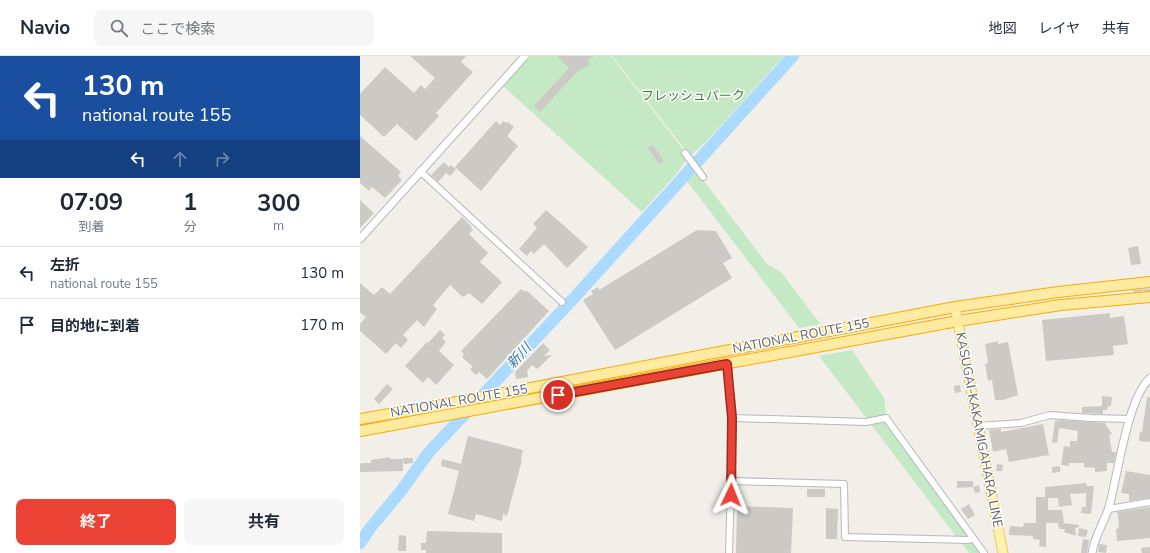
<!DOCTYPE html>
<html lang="ja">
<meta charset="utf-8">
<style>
:root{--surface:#fff;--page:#f6f6f7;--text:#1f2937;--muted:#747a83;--line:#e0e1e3;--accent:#ea4335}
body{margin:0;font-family:"Nunito Sans","Noto Sans JP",sans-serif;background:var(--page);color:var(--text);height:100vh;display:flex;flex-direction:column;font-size:15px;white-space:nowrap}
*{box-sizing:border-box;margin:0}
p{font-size:13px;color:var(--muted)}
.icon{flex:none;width:22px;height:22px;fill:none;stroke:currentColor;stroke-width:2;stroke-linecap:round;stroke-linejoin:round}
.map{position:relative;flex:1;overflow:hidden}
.drawer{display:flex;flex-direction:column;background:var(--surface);width:360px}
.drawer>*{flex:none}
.top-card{background:#1a4fa0;color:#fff;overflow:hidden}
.pin{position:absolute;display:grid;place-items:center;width:34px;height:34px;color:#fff;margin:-17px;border:2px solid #fff;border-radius:50%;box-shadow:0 1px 4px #0007}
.me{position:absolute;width:44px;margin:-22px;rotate:2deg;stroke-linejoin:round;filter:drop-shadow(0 0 3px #0008)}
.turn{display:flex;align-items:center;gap:14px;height:84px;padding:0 16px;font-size:18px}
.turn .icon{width:52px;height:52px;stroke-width:2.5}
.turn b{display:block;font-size:28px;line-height:34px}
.lanes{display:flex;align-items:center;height:38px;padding:0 16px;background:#0003;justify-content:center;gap:20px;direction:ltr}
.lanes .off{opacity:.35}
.eta{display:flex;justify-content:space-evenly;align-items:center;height:68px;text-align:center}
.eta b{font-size:24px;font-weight:700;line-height:28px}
.action{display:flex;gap:8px;margin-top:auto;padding:8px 16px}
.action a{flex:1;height:46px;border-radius:8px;background:var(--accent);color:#fff;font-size:16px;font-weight:700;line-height:46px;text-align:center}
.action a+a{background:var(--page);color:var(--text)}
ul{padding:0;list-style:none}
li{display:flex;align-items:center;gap:12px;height:52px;padding:0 16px;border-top:1px solid var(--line)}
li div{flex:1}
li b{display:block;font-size:15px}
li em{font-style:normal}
header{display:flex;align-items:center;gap:24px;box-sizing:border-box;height:56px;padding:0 20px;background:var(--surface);border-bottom:1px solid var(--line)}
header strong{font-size:19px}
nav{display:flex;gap:22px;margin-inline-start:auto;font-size:14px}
.search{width:280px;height:36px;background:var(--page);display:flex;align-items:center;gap:10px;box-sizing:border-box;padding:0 14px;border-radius:8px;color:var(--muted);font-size:15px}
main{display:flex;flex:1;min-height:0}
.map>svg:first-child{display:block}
</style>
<header>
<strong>Navio</strong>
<div class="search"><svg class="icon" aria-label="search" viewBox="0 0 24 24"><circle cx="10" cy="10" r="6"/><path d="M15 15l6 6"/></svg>ここで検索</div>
<nav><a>地図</a><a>レイヤ</a><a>共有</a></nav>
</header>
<main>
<section class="drawer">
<div class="top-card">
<div class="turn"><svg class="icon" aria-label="left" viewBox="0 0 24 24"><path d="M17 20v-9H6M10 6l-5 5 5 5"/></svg><div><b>130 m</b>national route 155</div></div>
<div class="lanes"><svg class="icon" aria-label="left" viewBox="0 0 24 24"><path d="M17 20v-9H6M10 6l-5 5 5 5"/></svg><svg class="icon off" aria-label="ahead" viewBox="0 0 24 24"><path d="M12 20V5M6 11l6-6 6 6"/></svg><svg class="icon off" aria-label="right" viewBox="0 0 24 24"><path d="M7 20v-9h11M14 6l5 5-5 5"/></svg></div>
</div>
<div class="eta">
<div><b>07:09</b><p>到着</p></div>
<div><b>1</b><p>分</p></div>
<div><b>300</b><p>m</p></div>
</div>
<ul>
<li><svg class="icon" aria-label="left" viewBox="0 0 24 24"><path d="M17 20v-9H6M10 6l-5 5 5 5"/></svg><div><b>左折</b><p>national route 155</p></div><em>130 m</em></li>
<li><svg class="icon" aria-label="arrive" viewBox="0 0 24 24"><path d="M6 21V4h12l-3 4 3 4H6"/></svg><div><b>目的地に到着</b></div><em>170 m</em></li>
</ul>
<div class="action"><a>終了</a><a>共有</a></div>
</section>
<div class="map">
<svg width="790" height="497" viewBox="0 0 790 497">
<rect width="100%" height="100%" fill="#f1efe8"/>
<g fill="#c5e8c5">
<path d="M171 0H251L321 91 327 103 317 117 282 156 143 30Z"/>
<path d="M252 0H424L346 86 330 100Z"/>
<path d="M337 116 407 208 422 217 460 268 439 272 327 125Z"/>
<path d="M492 294 524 342 527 365 622 497H609L602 488 459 300Z"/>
</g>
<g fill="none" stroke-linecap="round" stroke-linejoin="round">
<path stroke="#aadaff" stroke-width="12" d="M0 487 11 471 41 435 69 396 214 242 433 0"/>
</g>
<g fill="#cccac5">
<path d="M50 0H106L101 6 113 16 76 57 79 60 56 85 37 68 24 81 0 59V38L25 11 54 37 61 29 65 33 75 22Z"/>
<path d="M197 0H234L227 4 230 8 216 17 180 56 174 50 209 12Z"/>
<path d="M136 65 140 69 143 65 146 67 148 66 154 71 147 80 158 90 121 135 95 111Z"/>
<path d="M0 80 41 116 38 120 42 124 25 142 12 131 9 135 0 127Z"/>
<path d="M293 89 304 105 299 108 288 92Z"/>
<path d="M84 106 89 111 91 109 96 113 90 120 86 117 78 126 71 119Z"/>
<path d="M0 144 14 157 0 172Z"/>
<path d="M186 154 228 191 207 212 184 188 174 198 171 195 167 200 159 193 177 172 173 168Z"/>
<path d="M102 161 112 171 111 172 113 174 109 178 128 197 120 206 142 226 122 248 109 237 103 241 90 229 73 249 77 253 64 271 57 264 43 279 48 284 41 292 36 287 26 298 0 275V268L6 261 0 256V227L14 239 22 231 30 238Z"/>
<path d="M337 174 356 175 372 202 363 207 372 222 255 294 223 244 233 238 231 235 238 231 239 234Z"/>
<path d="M778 190 781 208 771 209 768 192Z"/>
<path d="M161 233 165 236 166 234 189 255 127 323 119 316 116 319 110 313 113 311 102 301 104 298 101 295Z"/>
<path d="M790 233V235L773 236V234Z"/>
<path d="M750 257V262L764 260 768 288 753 290 754 299 686 305 682 264Z"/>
<path d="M80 274 85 279 82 282 86 286 79 295 94 309 76 329 68 321 63 327 45 310 67 286 68 287Z"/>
<path d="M638 285V288L648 286 658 339 643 344H635L632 324 628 325 625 308 628 307 625 288Z"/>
<path d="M183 287 190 294 184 300 192 299 177 313 172 309 167 315 168 321 156 323 155 316Z"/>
<path d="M27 328 33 333 19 348 14 343Z"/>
<path d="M600 329 601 336 595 337 594 330Z"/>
<path d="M742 340 752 341 751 350H748L747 354H743V358L722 357V351L742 350Z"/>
<path d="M787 341H790V386L779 385 780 376H782Z"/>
<path d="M701 364 745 367 752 378 749 379 752 396H756L754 407H747V415L735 416V412L724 411V407H709V410L701 409 704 390 710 391V385H717L718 375 699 372 697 387 692 386 695 365Z"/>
<path d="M683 368 689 399 649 406 646 393 633 396 629 374 641 373V376Z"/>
<path d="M108 380 163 394 161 403 162 404 147 460 143 458 142 465 116 458 114 465 88 458 99 415 81 410 82 403 101 408Z"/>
<path d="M30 401V403H43V415L0 416V408L2 407H11V404Z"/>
<path d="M43 402H53V407L44 408Z"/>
<path d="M637 408 643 409 642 415H636Z"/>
<path d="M700 410V416L692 417V411Z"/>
<path d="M766 415 790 419V442L769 445V438L761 437Z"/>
<path d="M597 425H613V431L597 432Z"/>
<path d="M726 427 727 430H734L731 458 721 457 722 451H726V437L710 438 712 449 699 451 698 442H688V454H702L704 467H702L719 469V471L715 472 716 480 704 476 705 473H699L698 467H686V491L679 490 680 484 673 483V480L649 479 650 470 663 471 664 467H676V441H685V431Z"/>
<path d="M619 429 620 436 615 437 613 431Z"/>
<rect x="447" y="433" width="18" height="8"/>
<path d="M609 448 615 459 608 463 601 453Z"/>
<path d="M377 450 433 452 431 497H376Z"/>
<path d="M790 451V482L757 485 756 473H758L759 467 757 456Z"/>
<path d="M466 452 478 453 477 483H466Z"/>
<path d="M719 472 728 474 726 481 718 480Z"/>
<path d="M67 475 142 477V497H66V494H61V487H66Z"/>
<path d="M39 479 46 480V495H38Z"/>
<path d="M723 483 729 484 727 497H721Z"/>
<path d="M739 488 747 489 746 497 738 496Z"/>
<path d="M790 491V497H782L781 492Z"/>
</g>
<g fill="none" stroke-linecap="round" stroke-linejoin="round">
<g stroke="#b5b8bc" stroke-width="8">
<g id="minor">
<path d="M325 97 343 121"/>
<path d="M60 115 202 246"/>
<path d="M367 308 373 362 369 497"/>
<path d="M373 362 506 366 526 362 624 497"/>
<path d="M618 370 661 367 690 359 731 362 770 363"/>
<path d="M371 425 484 428 485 481 609 484"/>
<path d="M749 453 790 446"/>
</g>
</g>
<g stroke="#b5b8bc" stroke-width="9">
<g id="tertiary">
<path d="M0 183 165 0"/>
<path d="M732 497C734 481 744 467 749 451 758 419 767 343 790 322"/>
</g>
</g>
<g stroke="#f2c960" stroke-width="11">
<path id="primary" d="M595 251 643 497"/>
</g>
<g stroke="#f9ab00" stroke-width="12">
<g id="trunk">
<path d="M0 363 76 350 595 251 698 236 790 226"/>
<path d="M0 375 598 265 701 249 790 241"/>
</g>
</g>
<use href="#minor" stroke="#fff" stroke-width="6"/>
<use href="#tertiary" stroke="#fff" stroke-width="7"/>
<use href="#primary" stroke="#fff2af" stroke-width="9"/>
<use href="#trunk" stroke="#feeaa1" stroke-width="10"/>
</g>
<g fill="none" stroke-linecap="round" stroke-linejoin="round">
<g stroke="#982c22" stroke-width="10">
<path id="route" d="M198 339 367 308 372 362 371 439"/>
</g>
<use href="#route" stroke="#ea4335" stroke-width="7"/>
</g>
<g text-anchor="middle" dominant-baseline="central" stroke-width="3" stroke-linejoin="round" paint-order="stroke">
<g font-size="13" fill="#348238" stroke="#fff">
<text x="333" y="40">フレッシュパーク</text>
</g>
<g font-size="13" fill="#5f6368" stroke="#fff">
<text transform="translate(441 280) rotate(-11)">NATIONAL ROUTE 155</text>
<text transform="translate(99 345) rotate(-10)">NATIONAL ROUTE 155</text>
<text transform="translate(619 374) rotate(79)">KASUGAI-KAKAMIGAHARA LINE</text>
</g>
<g font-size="14" font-style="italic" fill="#4174aa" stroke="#fff">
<text transform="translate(159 300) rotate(-47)">新川</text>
</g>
</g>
</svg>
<div class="pin" style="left:198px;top:339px;background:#d93025"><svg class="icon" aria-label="arrive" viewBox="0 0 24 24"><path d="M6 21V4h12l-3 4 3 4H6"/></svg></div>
<svg class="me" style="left:371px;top:439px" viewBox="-20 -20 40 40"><path d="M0-17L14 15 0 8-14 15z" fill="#ea4335" stroke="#fff" stroke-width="4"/></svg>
</div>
</main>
